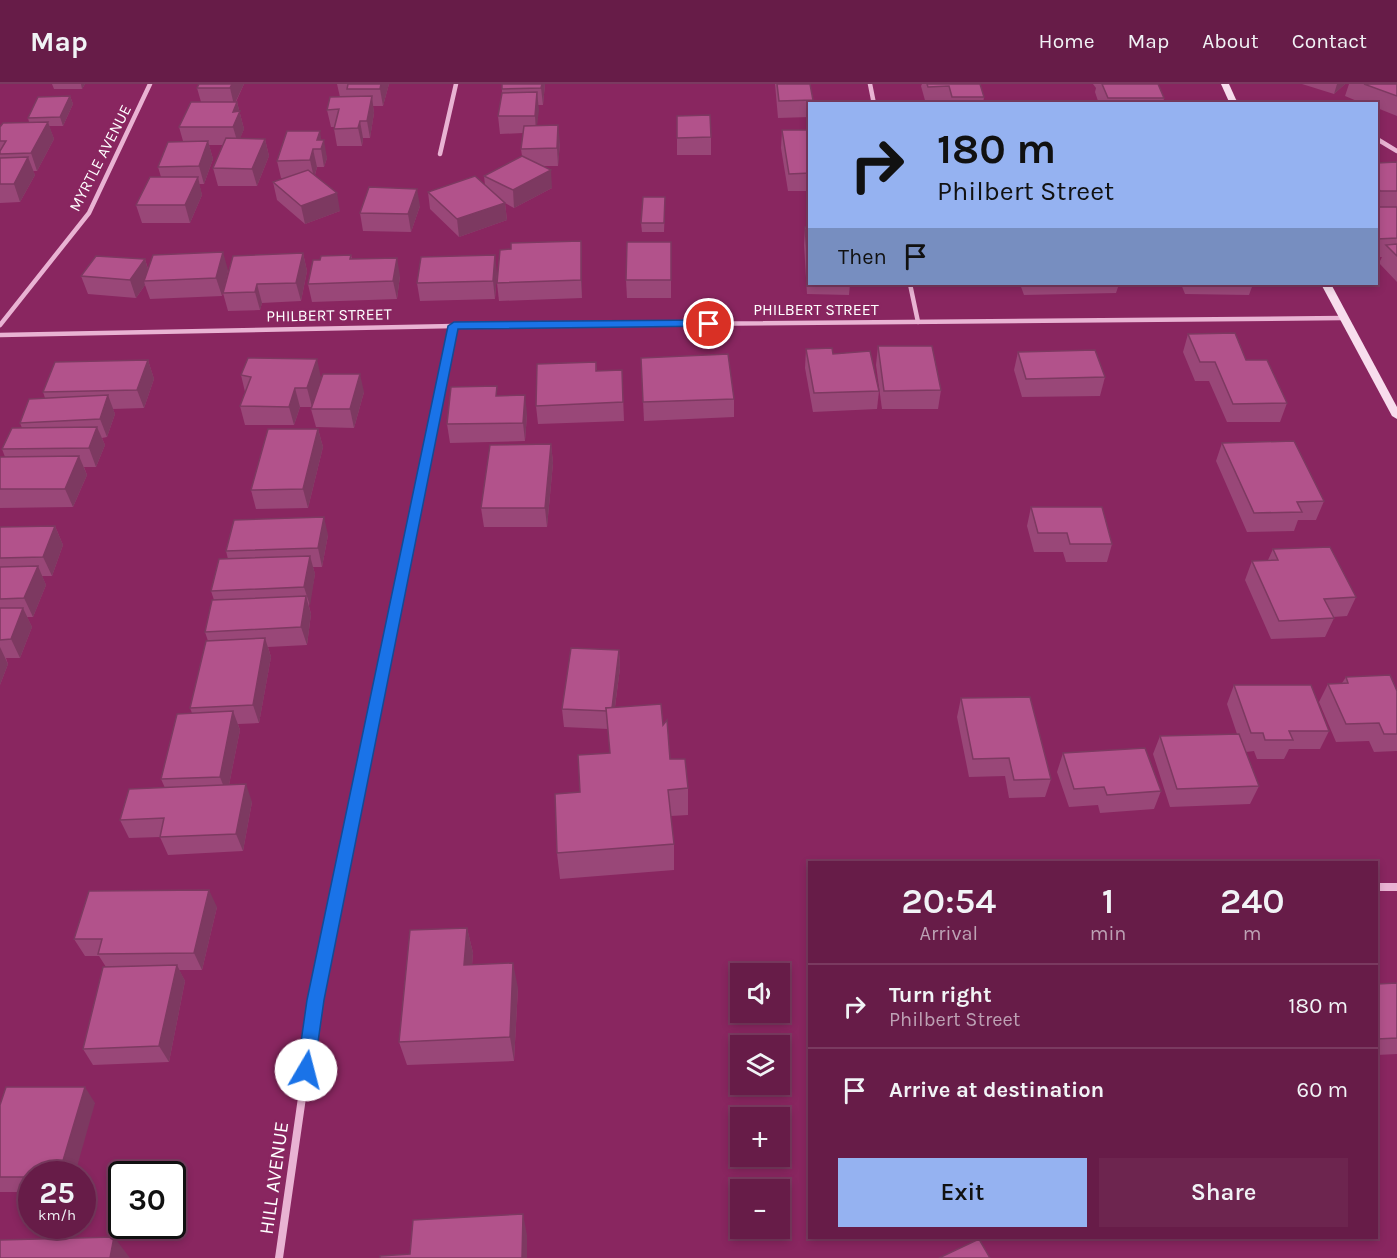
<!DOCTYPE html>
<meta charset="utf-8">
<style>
:root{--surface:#671c48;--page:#6d254f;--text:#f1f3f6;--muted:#bda1b4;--line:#7a3a60;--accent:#95b2f1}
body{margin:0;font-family:Karla,sans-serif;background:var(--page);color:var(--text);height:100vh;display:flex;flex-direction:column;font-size:22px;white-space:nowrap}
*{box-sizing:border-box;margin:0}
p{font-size:20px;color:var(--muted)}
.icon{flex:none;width:33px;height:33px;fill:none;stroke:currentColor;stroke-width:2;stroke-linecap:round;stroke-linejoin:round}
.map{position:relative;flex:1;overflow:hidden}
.panel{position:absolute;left:808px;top:777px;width:570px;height:378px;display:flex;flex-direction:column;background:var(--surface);border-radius:0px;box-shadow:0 3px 9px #0003,0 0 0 2px var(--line)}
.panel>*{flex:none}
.hud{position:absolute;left:808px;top:18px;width:570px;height:183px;border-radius:0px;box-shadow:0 3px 9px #0003,0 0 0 2px var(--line);background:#95b2f1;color:#111;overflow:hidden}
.fabs{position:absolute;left:730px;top:879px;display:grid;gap:12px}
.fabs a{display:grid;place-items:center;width:60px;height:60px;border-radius:0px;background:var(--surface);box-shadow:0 3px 9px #0003,0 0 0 2px var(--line);font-size:30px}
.speed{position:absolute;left:18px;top:1077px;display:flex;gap:12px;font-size:30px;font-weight:700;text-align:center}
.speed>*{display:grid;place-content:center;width:78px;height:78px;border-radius:50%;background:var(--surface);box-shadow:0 3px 9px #0003,0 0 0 2px var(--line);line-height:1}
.speed small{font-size:15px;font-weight:400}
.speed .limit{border:3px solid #111;border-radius:9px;background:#fff;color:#111}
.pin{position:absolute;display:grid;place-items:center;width:51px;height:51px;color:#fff;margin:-26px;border:3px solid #fff;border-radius:50%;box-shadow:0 2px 6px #0007}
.me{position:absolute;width:66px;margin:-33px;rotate:8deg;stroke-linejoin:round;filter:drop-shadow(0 0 4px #0008)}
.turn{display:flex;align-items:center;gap:21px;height:126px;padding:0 30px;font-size:27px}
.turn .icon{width:78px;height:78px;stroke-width:2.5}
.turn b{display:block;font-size:42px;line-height:51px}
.then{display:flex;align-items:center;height:57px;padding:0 30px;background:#0003;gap:12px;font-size:22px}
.eta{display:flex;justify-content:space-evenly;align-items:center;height:102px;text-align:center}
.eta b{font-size:36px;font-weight:600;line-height:42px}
.button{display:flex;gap:12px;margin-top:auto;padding:12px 30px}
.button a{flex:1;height:69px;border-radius:0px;background:var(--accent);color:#111;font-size:24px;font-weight:600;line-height:69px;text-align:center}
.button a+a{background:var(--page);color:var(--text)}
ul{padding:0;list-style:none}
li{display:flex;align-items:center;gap:18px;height:84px;padding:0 30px;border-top:2px solid var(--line)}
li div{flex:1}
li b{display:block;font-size:22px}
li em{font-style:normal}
header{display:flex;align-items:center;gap:36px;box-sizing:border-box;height:84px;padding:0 30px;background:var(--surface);border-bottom:2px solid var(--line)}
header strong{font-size:28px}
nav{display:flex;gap:33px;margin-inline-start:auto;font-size:21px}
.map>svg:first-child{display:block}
</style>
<header>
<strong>Map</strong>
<nav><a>Home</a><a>Map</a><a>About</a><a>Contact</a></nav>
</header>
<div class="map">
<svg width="1397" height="1174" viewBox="0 0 1397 1174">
<rect width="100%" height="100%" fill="#892660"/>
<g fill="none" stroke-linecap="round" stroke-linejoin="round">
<g stroke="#e9b3d3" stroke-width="4.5">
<path d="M870 0 874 20"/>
<path d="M1234 18 1274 20"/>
<path d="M1377 55 1397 67"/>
<path d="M440 70 456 0"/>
<path d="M910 200 918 238"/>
<path d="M0 241 89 129 150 0"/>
<path d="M0 251 454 242 1343 234"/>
<path d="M442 298 454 242"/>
</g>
<path stroke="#e9b3d3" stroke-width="5" d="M364 682 443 297"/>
<g stroke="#e9b3d3" stroke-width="8">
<path d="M1377 803H1397"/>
<path d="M279 1174 316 916 364 680"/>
</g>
<g fill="#f8dded" fill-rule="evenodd">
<path d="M1221 0H1229L1238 20H1230Z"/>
<path d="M1321 200H1331L1397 323V335L1392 332Z"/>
</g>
</g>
<g fill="#994778">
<path d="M52 0H85L82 5H54Z"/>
<path d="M244 0 236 18H237L244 45 240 54 265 55 269 72 257 102H218L213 84 223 61H209L213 75 204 100H199L202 111 190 139H142L136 121 161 93 158 83 183 57 179 43 201 18 197 4Z"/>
<path d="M337 0H389L383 22H373L374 29 370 54H363L362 62H337L334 45V43H331L327 26 340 13Z"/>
<path d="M545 0 543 21H538L537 41 560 58 558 82H543L552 104 514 124 505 119 507 136 459 153 430 125 428 108 485 101 484 92 522 72 521 65 523 49 500 50 498 32 502 9V5Z"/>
<path d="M771 0H810L813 16V20H810V33L778 34 775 0Z"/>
<path d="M922 0H980L984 13 983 20H926L921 2Z"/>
<path d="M1093 0H1158L1164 14 1163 20H1099L1095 8 1096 4Z"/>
<path d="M1302 0H1345L1334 10Z"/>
<path d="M1349 0H1397V32L1377 24V20H1364L1345 12Z"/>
<path d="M70 12 73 20 63 42H49L54 55 37 87H33L35 91 20 118 0 119V43L29 38 28 34Z"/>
<path d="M677 32 711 53V71H677Z"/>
<path d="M782 46H810V107H788L781 64Z"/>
<path d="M321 56 327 74 324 83H317L315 91 340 127 305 140 277 116 273 98 285 94H281L277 77Z"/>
<path d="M1397 78V198L1379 179 1382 173H1377V79Z"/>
<path d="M420 122 411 148 363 147 360 129Z"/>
<path d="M665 122 664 148H642L641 139Z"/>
<path d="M805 143H810V200H850L849 211 807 210 804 161Z"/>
<path d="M581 157 582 175V214L499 217 497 199 511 165Z"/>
<path d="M671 158V214H627L626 196Z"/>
<path d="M303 169 307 187 301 217 262 219 260 226 228 227 223 209Z"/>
<path d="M351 171 352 175 400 192 397 215 312 218 308 200Z"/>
<path d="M145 175 148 185 228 186 222 212 150 215 145 201 136 214 88 210 81 192Z"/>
<path d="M497 189 495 215 420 217 417 199Z"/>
<path d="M1020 200H1119L1116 209 1024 211Z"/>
<path d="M1181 200H1253L1249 211 1185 210Z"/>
<path d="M1188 250 1246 276 1287 319 1280 338H1227L1209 297H1195L1183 268Z"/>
<path d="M878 262 941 306 938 325H882L876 281Z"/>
<path d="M806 265 833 270 879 307 877 325 813 328 805 284Z"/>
<path d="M1018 268 1105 293 1100 312 1022 313 1014 286Z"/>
<path d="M641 274 734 315V333L644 337Z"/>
<path d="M317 275 312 323H300L294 341H245L240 322 245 308 241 291Z"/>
<path d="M148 276 154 295 144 324 113 325 115 330 107 353 102 354 105 361 96 383H84L87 391 73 423 0 424V373H5L2 365 22 344 20 339 45 314 43 308Z"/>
<path d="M596 278 597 287 622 286 624 337 538 340 536 322Z"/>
<path d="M364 308 354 344 316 343 311 325Z"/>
<path d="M527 330 525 357 450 359 447 340Z"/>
<path d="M318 345 323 363 308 424 256 425 251 406Z"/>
<path d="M1222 359 1324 417 1316 436H1298L1294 447 1247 448 1216 377Z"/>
<path d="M551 360 553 379 547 443H484L481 424Z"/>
<path d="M1031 423 1112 460 1107 478H1066L1063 468H1034L1027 442Z"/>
<path d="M55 442 63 461 52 492H42L46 501 33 533H27L32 543 20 574H6L8 580 0 601V443Z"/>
<path d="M328 451 322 483H313L315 490 309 522 311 530 307 561 268 563 271 573 259 639 238 640 240 646 229 701 252 718 243 767 168 771 160 753 129 754 120 736 165 704 161 695 192 629 190 624 208 557 205 548 214 516 211 507 228 475 226 467Z"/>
<path d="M1273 465 1356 513 1347 532 1333 533 1334 534 1325 553 1271 555 1245 496 1252 477 1268 476Z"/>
<path d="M619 566 620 584 615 623 663 641 670 675 688 704V731L671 732 674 760V786L560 795 557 769 580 708 610 669 608 645 564 643 562 625Z"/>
<path d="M1346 593 1397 607V667L1374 668 1369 657 1336 658 1319 618 1328 600 1342 599Z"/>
<path d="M1234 601 1329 647 1320 665H1289L1284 675H1257L1254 667 1246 668 1259 702 1250 720 1170 723 1153 670 1160 652 1237 650 1227 620Z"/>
<path d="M961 614 1051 695 1045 713 1009 714 1005 692 969 693 957 633Z"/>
<path d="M1063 669 1161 707 1154 725 1100 729 1098 721 1069 723 1057 688Z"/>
<path d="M217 823 202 886H179L185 897 169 978 93 981 83 965 106 883 99 872H85L74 855Z"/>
<path d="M467 844 473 869 472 881 518 904 514 977 407 981 399 958Z"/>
<path d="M1397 899V970L1377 971V900Z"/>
<path d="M95 1019 32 1090V1108H0V1021Z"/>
</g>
<g fill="#7d3961">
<path d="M81 0H85L82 5Z"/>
<path d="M232 0H244L234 21 230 4Z"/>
<path d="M381 0H389L383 22 380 5Z"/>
<path d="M542 0H545L543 21 541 4Z"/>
<path d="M1337 0H1345L1334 10Z"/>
<path d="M537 8 539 26 536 49 535 32Z"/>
<path d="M70 12 73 20 63 42 60 33Z"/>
<path d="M372 12 374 29 370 54 367 37Z"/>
<path d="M237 18 244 45 238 60 233 43V28Z"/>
<path d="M360 37 363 54 362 62 358 44Z"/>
<path d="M48 38 54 55 37 87 31 69Z"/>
<path d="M558 41 560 58 558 82 557 64Z"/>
<path d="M320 47 322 60 324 56 327 74 324 83 321 65 317 56Z"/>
<path d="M265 55 269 72 257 102 252 85Z"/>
<path d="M208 57 213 75 204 100 199 82Z"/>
<path d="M313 65 317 83 314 94 310 76Z"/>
<path d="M28 73 35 91 20 118 14 100Z"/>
<path d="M551 86 552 104 514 124 513 106Z"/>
<path d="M198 93 202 111 190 139 185 121Z"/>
<path d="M417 105 420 122 411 148 408 130Z"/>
<path d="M337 109 340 127 305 140 301 122Z"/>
<path d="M505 119 507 136 459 153 457 135Z"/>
<path d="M581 157 582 175V214L581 196Z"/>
<path d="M223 168 228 186 222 212 216 194Z"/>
<path d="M303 169 307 187 301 217 296 199Z"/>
<path d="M495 171 497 189 495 215 493 197Z"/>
<path d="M397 174 400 192 397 215 393 197Z"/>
<path d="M145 175 150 193 144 197 145 201 136 214 130 196Z"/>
<path d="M257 200 262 219 260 226 255 208Z"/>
<path d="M317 275 321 294 312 323 307 304Z"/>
<path d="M148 276 154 295 144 324 137 306Z"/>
<path d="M360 290 364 308 354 344 350 325Z"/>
<path d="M295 304 300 323 294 341 289 323Z"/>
<path d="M108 311 115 330 107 353 100 335Z"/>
<path d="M525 311 527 330 525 357 523 339Z"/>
<path d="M97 343 105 361 96 383 89 364Z"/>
<path d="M318 345 323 363 308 424 303 405Z"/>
<path d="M551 360 553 379 547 443 545 424Z"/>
<path d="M79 372 87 391 73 423 65 405Z"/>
<path d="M324 433 328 451 322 483 318 464Z"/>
<path d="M55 442 63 461 52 492 43 473Z"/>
<path d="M310 472 315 490 310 522 304 503Z"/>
<path d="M38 482 46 501 33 533 24 514Z"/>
<path d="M306 512 311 530 307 561 301 543Z"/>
<path d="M23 524 32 543 20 574 11 555Z"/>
<path d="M265 554 271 573 259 639 253 621Z"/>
<path d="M0 563 8 580 0 601Z"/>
<path d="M619 566 620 584 612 645 611 627Z"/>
<path d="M233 627 240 646 227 711 220 693Z"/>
<path d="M246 700 252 718 243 767 236 750Z"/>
<path d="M209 806 217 823 202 886 194 869Z"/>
<path d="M467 844 473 869 470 906 464 881Z"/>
<path d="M513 879 518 904 514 977 510 953Z"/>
<path d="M177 881 185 897 169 978 159 962Z"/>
<path d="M85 1003 95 1019 75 1090H59Z"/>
<path d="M523 1130 527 1151V1174H522Z"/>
<path d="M114 1153 130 1174H110Z"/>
</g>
<g fill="#b2528b" stroke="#7d3961" stroke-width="1.5">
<path d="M199 0H232L230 4H197Z"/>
<path d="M348 0H381L380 5H347Z"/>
<path d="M502 0H542L541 4 502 5Z"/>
<path d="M777 0H810L813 16 779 17Z"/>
<path d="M927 0H980L984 13H952L949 2 928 3Z"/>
<path d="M1102 0H1158L1164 14H1108Z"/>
<path d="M1364 0H1397V12Z"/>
<path d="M537 8 535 32H498L502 9Z"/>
<path d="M70 12 60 33 28 34 38 13Z"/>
<path d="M372 12 367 37H360L358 44 334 45 339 25 327 26 330 13Z"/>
<path d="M191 18H237L233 28 240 27 233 43H179Z"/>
<path d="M710 31 711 53 677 54V32Z"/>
<path d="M48 38 31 69 0 70V67L6 57H0V43L3 39Z"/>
<path d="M558 41 557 64 521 65 524 42Z"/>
<path d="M782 46H810V89L789 90Z"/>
<path d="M287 47H320L317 56H324L321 65H313L310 76 277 77Z"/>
<path d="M226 54 265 55 252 85 213 84Z"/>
<path d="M208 57 199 82 158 83 168 58Z"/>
<path d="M522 72 551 86 513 106 484 92Z"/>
<path d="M28 73 14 100H0V74Z"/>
<path d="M1397 78V107H1380L1377 102V79Z"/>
<path d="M308 86 337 109 301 122 273 98Z"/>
<path d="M475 92 505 119 457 135 428 108Z"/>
<path d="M150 93H198L185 121H136Z"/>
<path d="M369 103 417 105 408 130 360 129Z"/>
<path d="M643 113H665L664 139H641Z"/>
<path d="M1377 123H1397V154L1377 155Z"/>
<path d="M805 143H810V192H809Z"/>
<path d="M581 157V196L497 199 500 166 511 165V159Z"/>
<path d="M627 158H671V196H626Z"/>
<path d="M1397 160V172L1386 161Z"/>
<path d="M223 168 216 194 144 197 153 171Z"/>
<path d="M303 169 296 199 257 200 255 208 223 209 233 172Z"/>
<path d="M351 171 350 175 397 174 393 197 308 200 313 176H320L321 172Z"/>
<path d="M495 171 493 197 417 199 421 173Z"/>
<path d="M96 172 145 175 130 196 81 192Z"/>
<path d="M1235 249 1246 276H1267L1287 319 1233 320 1215 278H1200L1188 250Z"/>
<path d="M878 262H932L941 306 884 307Z"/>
<path d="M832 264 833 270 870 267 879 307 814 309 806 265Z"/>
<path d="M1095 266 1105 293 1026 295 1018 268Z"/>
<path d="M728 270 734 315 643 318 641 274Z"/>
<path d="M248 274 317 275 307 304H295L289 323 240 322 251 293 241 291Z"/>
<path d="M148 276 137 306 43 308 55 278Z"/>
<path d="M596 278V287L622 286 623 318 536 322 537 280Z"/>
<path d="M323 290H360L350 325H311Z"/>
<path d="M497 302 496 312 525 311 523 339 447 340 451 303Z"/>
<path d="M108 311 100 335 20 339 29 315Z"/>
<path d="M97 343 89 364 2 365 12 344Z"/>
<path d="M268 345H318L303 405 251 406Z"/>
<path d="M1294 357 1324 417 1297 418 1302 428 1254 429 1222 359Z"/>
<path d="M551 360 545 424H481L490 361Z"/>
<path d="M79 372 65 405H0V373Z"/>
<path d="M1031 423H1102L1112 460H1070L1067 449H1038Z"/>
<path d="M324 433 318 464 226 467 234 436Z"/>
<path d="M55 442 43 473 0 474V443Z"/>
<path d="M1330 463 1356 513 1324 515 1334 534 1279 537 1252 477 1278 476 1273 465Z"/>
<path d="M310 472 304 503 211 507 219 475Z"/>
<path d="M38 482 24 514 0 515V483Z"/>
<path d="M306 512 301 543 205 548 212 516Z"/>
<path d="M0 524H23L11 555 0 556Z"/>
<path d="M265 554 253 621 190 624 206 557Z"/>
<path d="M571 564 619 566 612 624H606L607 627 562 625Z"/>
<path d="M1390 591 1397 607V650H1384L1379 639 1346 640 1328 600 1348 599 1346 593Z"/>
<path d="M1234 601H1311L1329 647H1289L1293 656H1265L1263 649H1251Z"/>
<path d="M1030 613 1051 695 1014 696 1009 674 973 675 961 614Z"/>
<path d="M661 620 663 641 667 636 670 675H685L688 704 668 706 674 760 557 769 555 710 580 708 578 671 610 669 606 624Z"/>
<path d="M233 627 220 693 161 695 177 630Z"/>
<path d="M1239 650 1259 702 1177 705 1160 652Z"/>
<path d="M1145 664 1161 707 1107 711 1104 703 1074 705 1063 669Z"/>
<path d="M246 700 236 750 160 753 164 734 120 736 129 705Z"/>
<path d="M209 806 194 869 98 870 102 855H74L89 807Z"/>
<path d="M467 844 464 881 513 879 510 953 399 958 410 846Z"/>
<path d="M177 881 159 962 83 965 103 883Z"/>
<path d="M1397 899V954L1377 955V900Z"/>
<path d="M6 1003H85L59 1090H32V1093H0V1021Z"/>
<path d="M523 1130 522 1174H380V1172L410 1170 413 1136Z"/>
<path d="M114 1153 110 1174H0V1156Z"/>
<path d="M979 1155 990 1174H939Z"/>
</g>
<path fill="#1a73e8" stroke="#114b97" stroke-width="1.5" d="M709 236 713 237V242L458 245 324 916 314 986 312 992 306 994 300 992 297 986 307 916 448 242 454 238Z"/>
<g text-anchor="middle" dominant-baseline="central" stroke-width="5" stroke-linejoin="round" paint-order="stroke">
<g font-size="16" fill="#fff" stroke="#892660">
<text transform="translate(100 74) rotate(-63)">MYRTLE AVENUE</text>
<text x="816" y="225">PHILBERT STREET</text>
<text transform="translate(329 231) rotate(-1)">PHILBERT STREET</text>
</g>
<g font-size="20" fill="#fff" stroke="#892660">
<text transform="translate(274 1094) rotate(-82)">HILL AVENUE</text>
</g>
</g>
</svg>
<div class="fabs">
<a><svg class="icon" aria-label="sound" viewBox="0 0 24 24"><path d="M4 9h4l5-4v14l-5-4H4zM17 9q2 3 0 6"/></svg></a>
<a><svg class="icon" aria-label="layers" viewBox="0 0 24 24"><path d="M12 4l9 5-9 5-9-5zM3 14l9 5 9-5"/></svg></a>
<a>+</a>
<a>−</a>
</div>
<div class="speed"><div>25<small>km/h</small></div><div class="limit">30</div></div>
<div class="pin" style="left:709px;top:240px;background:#d93025"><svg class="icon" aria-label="arrive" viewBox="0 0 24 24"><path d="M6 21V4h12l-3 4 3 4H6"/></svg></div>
<svg class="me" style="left:306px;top:986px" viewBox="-20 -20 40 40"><circle r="19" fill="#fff"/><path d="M0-13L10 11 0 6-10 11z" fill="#1a73e8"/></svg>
<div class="hud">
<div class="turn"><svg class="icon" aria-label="right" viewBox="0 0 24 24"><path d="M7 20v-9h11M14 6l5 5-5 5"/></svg><div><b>180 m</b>Philbert Street</div></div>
<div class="then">Then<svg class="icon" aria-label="arrive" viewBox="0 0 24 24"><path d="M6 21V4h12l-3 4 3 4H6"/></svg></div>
</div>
<section class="panel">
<div class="eta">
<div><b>20:54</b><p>Arrival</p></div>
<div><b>1</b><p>min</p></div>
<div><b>240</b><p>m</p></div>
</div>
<ul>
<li><svg class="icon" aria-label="right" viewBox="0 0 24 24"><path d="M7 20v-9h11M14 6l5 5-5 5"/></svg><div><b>Turn right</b><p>Philbert Street</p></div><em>180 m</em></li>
<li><svg class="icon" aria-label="arrive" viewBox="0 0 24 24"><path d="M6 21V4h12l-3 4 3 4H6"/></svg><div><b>Arrive at destination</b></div><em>60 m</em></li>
</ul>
<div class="button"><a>Exit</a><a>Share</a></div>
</section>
</div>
